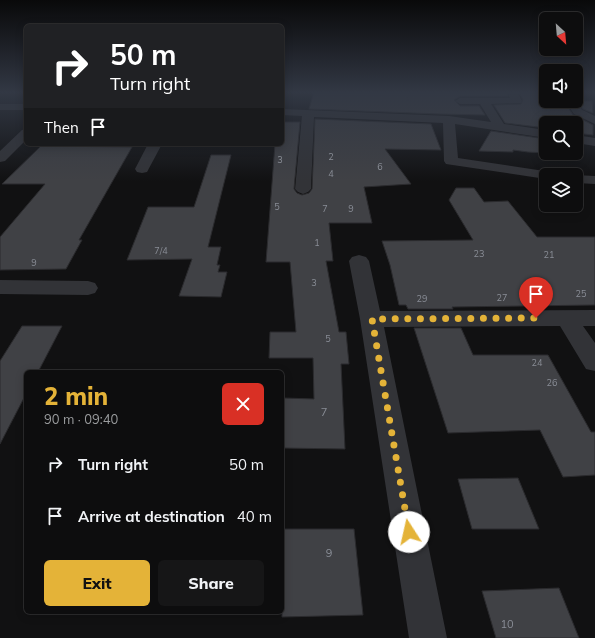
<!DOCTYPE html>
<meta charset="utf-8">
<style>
:root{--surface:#0d0d0e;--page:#161617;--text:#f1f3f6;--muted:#9a9c9e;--line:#2d2d2e;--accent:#e4b338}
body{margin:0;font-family:Mulish,sans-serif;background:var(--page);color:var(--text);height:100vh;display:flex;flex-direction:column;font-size:15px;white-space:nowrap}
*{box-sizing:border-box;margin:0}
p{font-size:13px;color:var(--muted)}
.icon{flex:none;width:22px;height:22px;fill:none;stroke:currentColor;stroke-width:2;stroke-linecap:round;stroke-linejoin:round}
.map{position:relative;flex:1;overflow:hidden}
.details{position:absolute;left:24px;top:370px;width:260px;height:244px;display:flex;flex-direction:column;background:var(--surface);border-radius:6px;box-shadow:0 2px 10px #0003,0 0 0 1px var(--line)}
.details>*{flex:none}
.banner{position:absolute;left:24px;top:24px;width:260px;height:122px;border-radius:6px;box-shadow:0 2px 10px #0003,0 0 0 1px var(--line);background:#202124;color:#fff;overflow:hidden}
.needle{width:26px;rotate:154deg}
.tools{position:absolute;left:539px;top:12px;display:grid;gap:8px}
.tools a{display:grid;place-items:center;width:44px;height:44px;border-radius:6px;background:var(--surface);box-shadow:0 2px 10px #0003,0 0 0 1px var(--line);font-size:20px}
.pin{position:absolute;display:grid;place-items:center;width:34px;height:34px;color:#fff;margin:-41px -17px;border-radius:50% 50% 50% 0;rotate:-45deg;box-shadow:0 0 4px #0007}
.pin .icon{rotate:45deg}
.me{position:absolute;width:44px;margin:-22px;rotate:350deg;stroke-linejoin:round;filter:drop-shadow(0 0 3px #0008)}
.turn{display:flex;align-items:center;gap:14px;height:84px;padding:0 20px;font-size:18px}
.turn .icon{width:52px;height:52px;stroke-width:2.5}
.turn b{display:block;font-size:28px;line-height:34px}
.then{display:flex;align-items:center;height:38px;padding:0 20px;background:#0003;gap:8px;font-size:15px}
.round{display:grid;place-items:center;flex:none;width:42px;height:42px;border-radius:6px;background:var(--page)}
.summary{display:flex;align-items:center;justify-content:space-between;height:68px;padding:0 20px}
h1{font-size:24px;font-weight:800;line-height:30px;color:var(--accent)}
.button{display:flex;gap:8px;margin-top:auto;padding:8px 20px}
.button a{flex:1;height:46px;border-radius:6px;background:var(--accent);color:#111;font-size:16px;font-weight:800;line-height:46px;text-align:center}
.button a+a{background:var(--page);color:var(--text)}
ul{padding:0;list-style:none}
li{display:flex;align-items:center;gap:12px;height:52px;padding:0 20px}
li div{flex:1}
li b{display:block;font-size:15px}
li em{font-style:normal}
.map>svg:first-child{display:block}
</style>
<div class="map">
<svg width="595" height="638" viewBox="0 0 595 638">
<rect width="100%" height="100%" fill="#111112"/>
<g fill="#404145" stroke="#2b2b2e">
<path d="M314 92H507L508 96H460L454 100 460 106H479L485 115 440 114 309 109Z"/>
<path d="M519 92H541L546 95V101H564L573 115 593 125V135L576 133V123H546V128L505 123 494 105 521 104 523 100Z"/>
<path d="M578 101H592L593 113 583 109Z"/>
<path d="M315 119 431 124 441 150 385 149 411 184 364 187 372 223H329L333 261H326L339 332H346L349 364H341L345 449 282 448 284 398 314 399 313 358H269L270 332H296L290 262H266L275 144H282V122H300L294 189 297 193 302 195 309 193 312 189Z"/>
<path d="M491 131 546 139V153L528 152 513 150V152L479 151Z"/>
<path d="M41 146 132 147 79 240H82L66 269 0 270V237L45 184H2Z"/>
<path d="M211 155H231L208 247H221L217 265H220L218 272H227L221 297 179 296 192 259 127 260 148 207H194Z"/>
<path d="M456 188H474L484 202 508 201 537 237H595V305L452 307 453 309H408L406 305H399L390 265 382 241 473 240 449 200Z"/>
<path d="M22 326H62L38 372H26V394L0 444V361Z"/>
<path d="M414 328H461L473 355H548L591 432H595V475L563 477 540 430 448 433Z"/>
<path d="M518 478 539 529H472L458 479Z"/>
<path d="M282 529H354L363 615 282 617Z"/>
<path d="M559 588 579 638H496L482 591Z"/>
</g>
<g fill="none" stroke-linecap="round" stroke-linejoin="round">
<path stroke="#393a3e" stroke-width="1.5" stroke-dasharray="1 1.5" stroke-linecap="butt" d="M407 92 408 101"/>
<g fill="#323337" fill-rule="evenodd">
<path d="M509 92H517L522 101 521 103 491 104 504 124 546 130V138L455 124 458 158 551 172 553 175H546V179L446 164 444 161 443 123 314 117 311 189 308 192 303 194 298 192 295 189 302 116 282 115V109L449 116 491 122 480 104H460L455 101 460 98H510L508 94Z"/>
<path d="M565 101H576L582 110 595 116V124L574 114Z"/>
<rect x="0" y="104" width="26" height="6"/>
<path d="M26 129V140L5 161 0 162V151L22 130Z"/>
<path d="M576 135 595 138V146L576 143Z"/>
<path d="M148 144H162L147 172 142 173 137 172 135 169Z"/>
<path d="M574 175H576L595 176V184L576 183V175Z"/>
<path d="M359 255 366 257 369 261 380 311 595 310V326H583L595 343V371L586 369 560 326 384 327 447 638H409L360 319 349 261 352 257Z"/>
<path d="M0 280 88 281 95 283 98 288 95 293 88 295 0 294Z"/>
</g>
</g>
<linearGradient id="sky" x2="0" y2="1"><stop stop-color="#09090a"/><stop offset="0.51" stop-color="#323844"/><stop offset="1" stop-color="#323844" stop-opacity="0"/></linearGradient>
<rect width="595" height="181" fill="url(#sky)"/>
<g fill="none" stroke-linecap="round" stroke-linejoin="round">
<path stroke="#e4b338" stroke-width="7" stroke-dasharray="0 12.6" d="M409 532 372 319 536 318"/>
</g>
<g text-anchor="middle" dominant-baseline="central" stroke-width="3" stroke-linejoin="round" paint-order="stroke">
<g font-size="9" fill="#8a8e97">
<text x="331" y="156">2</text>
<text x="280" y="159">3</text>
<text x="380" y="166">6</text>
<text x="331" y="173">4</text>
<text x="277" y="206">5</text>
<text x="325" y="208">7</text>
<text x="351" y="208">9</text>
<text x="317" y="242">1</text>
<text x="161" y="250">7/4</text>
<text x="479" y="253">23</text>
<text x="549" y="254">21</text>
<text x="34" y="262">9</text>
<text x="314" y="282">3</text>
<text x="581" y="293">25</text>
<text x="502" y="297">27</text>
<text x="422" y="298">29</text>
<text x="328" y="338">5</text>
<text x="537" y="362">24</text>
<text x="552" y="382">26</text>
</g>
<g font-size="11" fill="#8a8e97">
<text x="324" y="412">7</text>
<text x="329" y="553">9</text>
<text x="507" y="624">10</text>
</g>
</g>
</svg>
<div class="tools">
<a><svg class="needle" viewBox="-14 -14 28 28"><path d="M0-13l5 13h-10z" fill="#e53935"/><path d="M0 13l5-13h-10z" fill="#9a9c9e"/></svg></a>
<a><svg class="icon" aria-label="sound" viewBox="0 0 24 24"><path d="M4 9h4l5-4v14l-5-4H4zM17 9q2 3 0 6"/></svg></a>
<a><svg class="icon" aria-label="search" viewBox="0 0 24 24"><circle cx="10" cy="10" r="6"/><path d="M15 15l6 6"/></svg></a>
<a><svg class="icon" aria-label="layers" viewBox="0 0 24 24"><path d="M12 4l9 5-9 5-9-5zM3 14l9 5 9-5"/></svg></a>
</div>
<div class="pin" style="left:536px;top:318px;background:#d93025"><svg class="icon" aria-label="arrive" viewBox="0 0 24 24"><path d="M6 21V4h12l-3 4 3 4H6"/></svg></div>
<svg class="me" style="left:409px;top:532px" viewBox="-20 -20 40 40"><circle r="19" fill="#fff"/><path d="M0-13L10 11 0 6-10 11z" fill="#e4b338"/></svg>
<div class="banner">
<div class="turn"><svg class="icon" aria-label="right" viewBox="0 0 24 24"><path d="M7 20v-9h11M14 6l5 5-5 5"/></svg><div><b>50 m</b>Turn right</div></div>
<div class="then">Then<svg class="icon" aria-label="arrive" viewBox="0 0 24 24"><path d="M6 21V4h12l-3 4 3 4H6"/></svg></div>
</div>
<section class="details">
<div class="summary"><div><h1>2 min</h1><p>90 m · 09:40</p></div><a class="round" style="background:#d93025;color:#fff"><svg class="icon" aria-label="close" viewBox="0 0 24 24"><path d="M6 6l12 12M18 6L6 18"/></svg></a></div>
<ul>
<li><svg class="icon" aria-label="right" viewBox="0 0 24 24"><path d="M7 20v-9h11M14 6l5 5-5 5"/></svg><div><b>Turn right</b></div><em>50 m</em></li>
<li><svg class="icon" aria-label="arrive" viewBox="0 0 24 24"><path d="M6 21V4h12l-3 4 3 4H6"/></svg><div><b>Arrive at destination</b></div><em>40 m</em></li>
</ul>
<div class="button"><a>Exit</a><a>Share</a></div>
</section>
</div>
